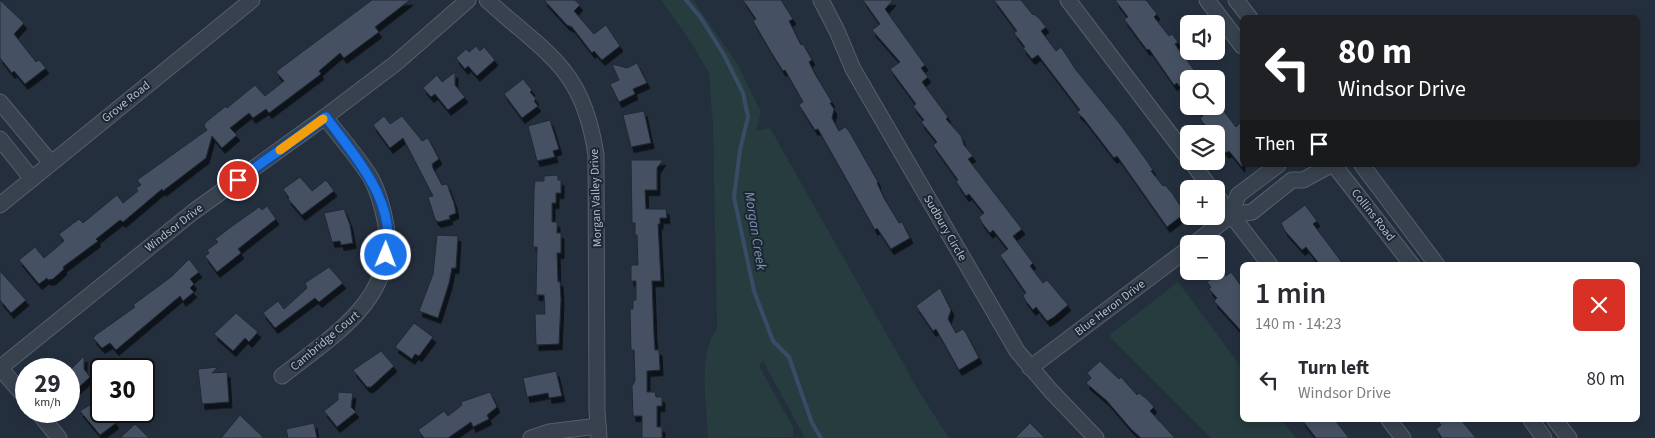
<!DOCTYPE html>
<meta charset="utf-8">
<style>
:root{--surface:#fff;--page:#f7f7f7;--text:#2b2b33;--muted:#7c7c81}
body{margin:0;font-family:"Source Sans 3",sans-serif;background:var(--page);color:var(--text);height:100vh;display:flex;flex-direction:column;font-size:19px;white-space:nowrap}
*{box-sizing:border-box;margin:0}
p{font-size:16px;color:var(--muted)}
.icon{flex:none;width:28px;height:28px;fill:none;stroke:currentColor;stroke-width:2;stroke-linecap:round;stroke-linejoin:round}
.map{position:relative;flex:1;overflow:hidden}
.panel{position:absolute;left:1240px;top:262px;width:400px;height:160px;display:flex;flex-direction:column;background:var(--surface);border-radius:8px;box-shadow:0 2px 8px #0003}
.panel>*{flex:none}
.top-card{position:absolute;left:1240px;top:15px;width:400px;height:152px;border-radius:8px;box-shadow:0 2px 8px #0003;background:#202124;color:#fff;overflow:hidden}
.fabs{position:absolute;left:1180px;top:15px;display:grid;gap:10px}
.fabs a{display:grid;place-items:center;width:45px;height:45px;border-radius:8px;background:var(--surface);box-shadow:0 2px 8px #0003;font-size:25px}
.speed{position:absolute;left:15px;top:358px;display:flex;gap:10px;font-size:25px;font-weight:700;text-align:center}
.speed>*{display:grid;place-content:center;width:65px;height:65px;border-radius:50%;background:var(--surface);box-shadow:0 2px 8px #0003;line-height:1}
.speed small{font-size:12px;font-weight:400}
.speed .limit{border:2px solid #111;border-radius:8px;background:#fff;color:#111}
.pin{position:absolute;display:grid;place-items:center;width:42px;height:42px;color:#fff;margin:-21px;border:2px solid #fff;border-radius:50%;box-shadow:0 1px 5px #0007}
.me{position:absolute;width:55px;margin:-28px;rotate:1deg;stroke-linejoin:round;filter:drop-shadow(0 0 4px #0008)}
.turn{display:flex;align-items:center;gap:18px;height:105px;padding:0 15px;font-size:22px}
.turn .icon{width:65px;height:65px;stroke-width:2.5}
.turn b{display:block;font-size:35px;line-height:42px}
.then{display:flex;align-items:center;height:48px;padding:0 15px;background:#0003;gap:10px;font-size:19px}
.round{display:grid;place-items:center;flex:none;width:52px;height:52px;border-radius:8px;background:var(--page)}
.overview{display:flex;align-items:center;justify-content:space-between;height:85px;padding:0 15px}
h1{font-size:30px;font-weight:600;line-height:38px}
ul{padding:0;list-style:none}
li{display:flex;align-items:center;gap:15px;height:65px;padding:0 15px}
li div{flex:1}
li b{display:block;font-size:19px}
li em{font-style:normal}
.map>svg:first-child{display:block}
</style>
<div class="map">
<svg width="1655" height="438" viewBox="0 0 1655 438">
<defs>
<filter id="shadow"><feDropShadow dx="3" dy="5.5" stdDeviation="0" flood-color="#0009"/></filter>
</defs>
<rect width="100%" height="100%" fill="#242f3e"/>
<g fill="#263c3f">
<path d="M661 0H693L738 65 761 112 756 131 770 128 920 393 949 438H805L763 361 759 366 793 427V437L708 438C707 408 697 353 717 329L713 127 709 73 691 42Z"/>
<path d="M1178 282 1242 368V420H1281L1296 438H1211L1113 340 1110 336 1112 333Z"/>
</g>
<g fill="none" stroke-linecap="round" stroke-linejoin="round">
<path stroke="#394c67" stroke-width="4" d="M686 0 701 18 724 55 743 93 748 117 740 150 734 197 754 291 773 341 789 357 812 423 821 438"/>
</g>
<g fill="#455162" stroke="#1f2835" filter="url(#shadow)">
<path d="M0 0 24 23 14 34 36 62 39 60 46 68 25 84 14 71 12 73 0 58Z"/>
<path d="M372 0H410L375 27 379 32 344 58 340 53 319 71 321 74 269 113 266 109 253 118 249 113 230 128 237 135 222 148 212 136 206 158 163 191 162 189 123 222 120 220 96 239 98 241 63 267 64 269 53 279 48 280 47 278 39 284 19 260 35 247 44 258 64 241 59 234 79 219 83 223 117 195 123 203 138 191 136 188 141 185 137 180 207 130 204 126 206 122 226 106 227 108 255 85 265 96 284 81 276 72 282 67Z"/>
<path d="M544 0H575L580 5 574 11 594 34 606 25 620 46 602 60 594 51 592 53 572 27 567 25Z"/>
<path d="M743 0H781L793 19 789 21 801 45 803 44 812 60 809 62 815 74 832 102 830 103 834 109 832 118 839 131 845 127 849 131 878 182 877 183 884 198 899 223 902 222 910 238 891 249 877 228 875 230 818 129 815 130 799 105 803 102 785 70 783 71 771 52 753 21 756 19Z"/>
<path d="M863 0H893L885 9 925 65 921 68 928 77 922 82 948 117 946 119 961 136 964 145 973 156 968 159 1022 229 1013 236 1033 263 1030 266 1043 283 1047 280 1068 305 1054 317 1047 321 1036 307 1033 310 1025 300 1023 295 1026 293 1000 255 1008 249 993 230 990 233 982 223 979 217 984 213 969 194 966 196 959 186 956 181 958 180 933 145 937 142 921 122 924 120 913 106 916 104 890 69 900 62 872 30 880 24Z"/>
<path d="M994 0H1021L1033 15 1034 14 1039 18 1046 27 1041 31 1056 51 1061 47 1076 70 1120 124 1147 161 1153 170 1151 171 1163 186 1165 185 1172 193 1185 213 1167 227 1117 156 1114 158 1084 119 1077 112 1080 110 1038 55 1032 59 1023 48 1025 47 1014 33 1017 31Z"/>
<path d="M1115 0H1146L1157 14 1154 17 1169 36 1172 34 1178 42 1175 44 1179 50 1201 79H1189V98L1177 83 1174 85 1149 49 1147 50 1138 38 1124 19 1128 17Z"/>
<path d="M476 46 480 51 484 47 495 60 477 76 468 66 465 69 456 58 466 49 469 52Z"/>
<path d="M637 63 647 83 633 89 635 94 619 102 610 84 619 80 612 64 627 68Z"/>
<path d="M455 72V85L465 97 448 110 435 94 431 97 423 88 437 75 442 82Z"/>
<path d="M523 79 532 90 530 92 536 99 534 101 538 106 522 118 504 94Z"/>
<path d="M1195 106H1220L1236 127 1242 121V167L1229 151 1226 153 1222 148 1216 134H1213L1203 123 1200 118 1203 116Z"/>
<path d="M644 111 651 143 631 147 623 115Z"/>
<path d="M384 116 390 124 402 116 422 141 428 138 439 159 432 164 433 168 442 185 447 184 454 203 456 213 449 216 450 219 438 222 435 219 428 197 433 196 403 138 390 148 373 125Z"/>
<path d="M550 120 559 149 553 151 555 157 537 161 528 126Z"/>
<path d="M631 160H663L657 168V190H645L646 209H666L667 218H660V224H658L661 281H652L654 336 655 350H659L660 370 647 371V392H655L656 397H662V406H657V427H662V438H642V416H633L632 386 635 381 634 350H631L630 309H633V300H636V281H631V265H638L637 235H635V223H632Z"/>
<path d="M558 175V180H561V193H556V203H552V222H557V233H561V253H557L558 282 560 281 561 300 559 344 536 345 535 314H545L544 295H536L537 247H533L534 190 535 181H544V176Z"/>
<path d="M300 177 312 191 326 180 334 191 302 215 288 199 289 198 283 189Z"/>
<path d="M1305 205 1317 221 1313 224 1344 265H1320L1306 247 1302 250 1285 231 1281 223Z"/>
<path d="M267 206 276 219 238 249 241 253 217 272 205 256 209 253 207 250 218 242 215 239 235 224 259 207 262 210Z"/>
<path d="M344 209 350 225 353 243 341 245 340 241 332 242 324 213Z"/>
<path d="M437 235 458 236 456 268H452L449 283 438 318 419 311 433 274Z"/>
<path d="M189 259 199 272 190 279 194 284 190 288 194 292 183 301 180 296 116 350 110 343 102 348 93 338 97 334 135 307 133 305 171 277Z"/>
<path d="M329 267 343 283 319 302 315 298 275 328 263 313 278 301 284 309 307 288 305 283Z"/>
<path d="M0 271 26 300 11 313 0 300Z"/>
<path d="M1222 271 1226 276 1231 272 1242 287V332L1214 301 1217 298 1209 289 1211 287 1207 282Z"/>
<path d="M940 288 951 310 948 319 956 333 963 329 966 333 979 358 959 370 936 329 933 331 916 306Z"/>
<path d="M236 313 258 332 249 342 245 338 233 351 214 334Z"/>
<path d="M414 323 433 337 419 356 415 354 412 359 395 347Z"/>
<path d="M381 351 394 366 371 387H367L353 370Z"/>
<path d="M84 356V369L90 377 69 396V371Z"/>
<path d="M1100 361 1119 379 1121 377 1137 395 1139 393 1148 400 1154 407 1150 411 1175 438H1141L1131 429 1107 401 1086 383 1091 378 1087 373Z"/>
<path d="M218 367 212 373 227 372 229 402 202 404 198 369Z"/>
<path d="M556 371 562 396 549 398 548 393 527 397 523 378Z"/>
<path d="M338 392 353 393 351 407 356 412 337 427 324 411 338 400Z"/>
<path d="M490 392 497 407 487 415 489 419 473 427 471 422 448 438H424L418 430 444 411 448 416 462 405 461 402Z"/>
<path d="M101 398V411H107L116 423 100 435 80 411Z"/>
<path d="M240 415 244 419 264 438H221Z"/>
<path d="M1302 420H1335L1349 438H1316Z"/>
<path d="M1437 420H1461L1476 438H1442L1436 429 1441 425Z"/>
<path d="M314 423 317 438H288L286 429Z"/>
<path d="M1030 423 1045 438H1015Z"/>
<path d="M135 424 149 438H120Z"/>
</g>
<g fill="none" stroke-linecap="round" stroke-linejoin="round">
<g stroke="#565f6c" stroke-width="17">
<g id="minor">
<path d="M487 0C547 55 583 67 596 155L597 410 599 438"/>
<path d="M821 0 837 31 853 69 1017 351 1051 391 1096 438"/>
<path d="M1068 0 1189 159"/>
<path d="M1207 0 1242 46"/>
<path d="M1236 0 1250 18"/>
<path d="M0 102 51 163"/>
<path d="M0 139 32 179"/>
<path d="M1191 161 1211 189"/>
<path d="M1334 165 1412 265"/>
<path d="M1362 165 1437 265"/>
<path d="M1216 195 1270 265"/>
<path d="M0 205 252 0"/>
<path d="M1231 215 1238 195 1278 165"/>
<path d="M1194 244 1231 215 1252 212 1292 180H1303L1331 165"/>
<path d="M0 368 193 212 325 117 396 63 468 0"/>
<path d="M0 368 26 398"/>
<path d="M1030 368 1189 248"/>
<path d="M282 376C332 336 397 299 386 225 383 209 379 193 371 178 358 157 340 137 325 117"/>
<path d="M37 411 59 438"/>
<path d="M1389 420 1403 438"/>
<path d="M1531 420 1544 438"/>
<path d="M1555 420 1569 438"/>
<path d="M531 438 549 432 598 426"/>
</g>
</g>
<use href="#minor" stroke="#38414e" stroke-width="15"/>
</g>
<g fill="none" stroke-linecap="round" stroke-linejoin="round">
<g stroke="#114b97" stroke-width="12">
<path id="route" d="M238 180 326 117C354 156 398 202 386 255"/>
</g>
<use href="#route" stroke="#1a73e8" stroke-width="9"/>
<path stroke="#f59e0b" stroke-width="9" d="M280 150 323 119"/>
</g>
<g text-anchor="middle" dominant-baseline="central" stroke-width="4" stroke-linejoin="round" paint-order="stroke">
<g font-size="12" fill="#b4bcc9" stroke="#1d2633">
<text transform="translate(126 102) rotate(-39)">Grove Road</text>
<text transform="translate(596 198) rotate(-92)">Morgan Valley Drive</text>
<text transform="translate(1373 215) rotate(52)">Collins Road</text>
<text transform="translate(174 228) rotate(-38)">Windsor Drive</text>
<text transform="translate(945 228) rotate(60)">Sudbury Circle</text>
<text transform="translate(1110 308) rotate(-37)">Blue Heron Drive</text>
<text transform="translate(325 341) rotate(-40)">Cambridge Court</text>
</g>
<g font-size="14" font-style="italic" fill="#7c92b1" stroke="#1d2633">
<text transform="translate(755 231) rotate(81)">Morgan Creek</text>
</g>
</g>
</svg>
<div class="fabs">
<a><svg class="icon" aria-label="sound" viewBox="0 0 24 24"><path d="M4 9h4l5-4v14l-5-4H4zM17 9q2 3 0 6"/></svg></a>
<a><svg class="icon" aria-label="search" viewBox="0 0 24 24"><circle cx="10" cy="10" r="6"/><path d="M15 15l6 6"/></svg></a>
<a><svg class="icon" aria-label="layers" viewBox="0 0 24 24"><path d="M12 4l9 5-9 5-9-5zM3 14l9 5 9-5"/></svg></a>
<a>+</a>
<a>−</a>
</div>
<div class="speed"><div>29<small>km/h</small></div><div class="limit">30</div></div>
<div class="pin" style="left:238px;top:180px;background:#d93025"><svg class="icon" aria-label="arrive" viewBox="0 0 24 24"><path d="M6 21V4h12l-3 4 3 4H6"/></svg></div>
<svg class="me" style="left:386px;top:255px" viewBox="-20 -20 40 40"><circle r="17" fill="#1a73e8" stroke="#fff" stroke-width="3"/><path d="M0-11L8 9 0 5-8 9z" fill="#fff"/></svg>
<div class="top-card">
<div class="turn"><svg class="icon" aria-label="left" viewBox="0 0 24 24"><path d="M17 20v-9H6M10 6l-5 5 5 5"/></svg><div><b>80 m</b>Windsor Drive</div></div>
<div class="then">Then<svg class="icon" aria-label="arrive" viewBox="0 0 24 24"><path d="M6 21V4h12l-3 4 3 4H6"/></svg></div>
</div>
<section class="panel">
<div class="overview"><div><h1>1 min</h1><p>140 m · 14:23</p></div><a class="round" style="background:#d93025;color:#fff"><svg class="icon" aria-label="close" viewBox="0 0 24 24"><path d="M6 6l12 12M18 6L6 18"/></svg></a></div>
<ul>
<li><svg class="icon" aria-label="left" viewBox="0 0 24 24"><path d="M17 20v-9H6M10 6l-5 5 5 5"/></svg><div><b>Turn left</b><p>Windsor Drive</p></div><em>80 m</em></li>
</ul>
</section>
</div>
